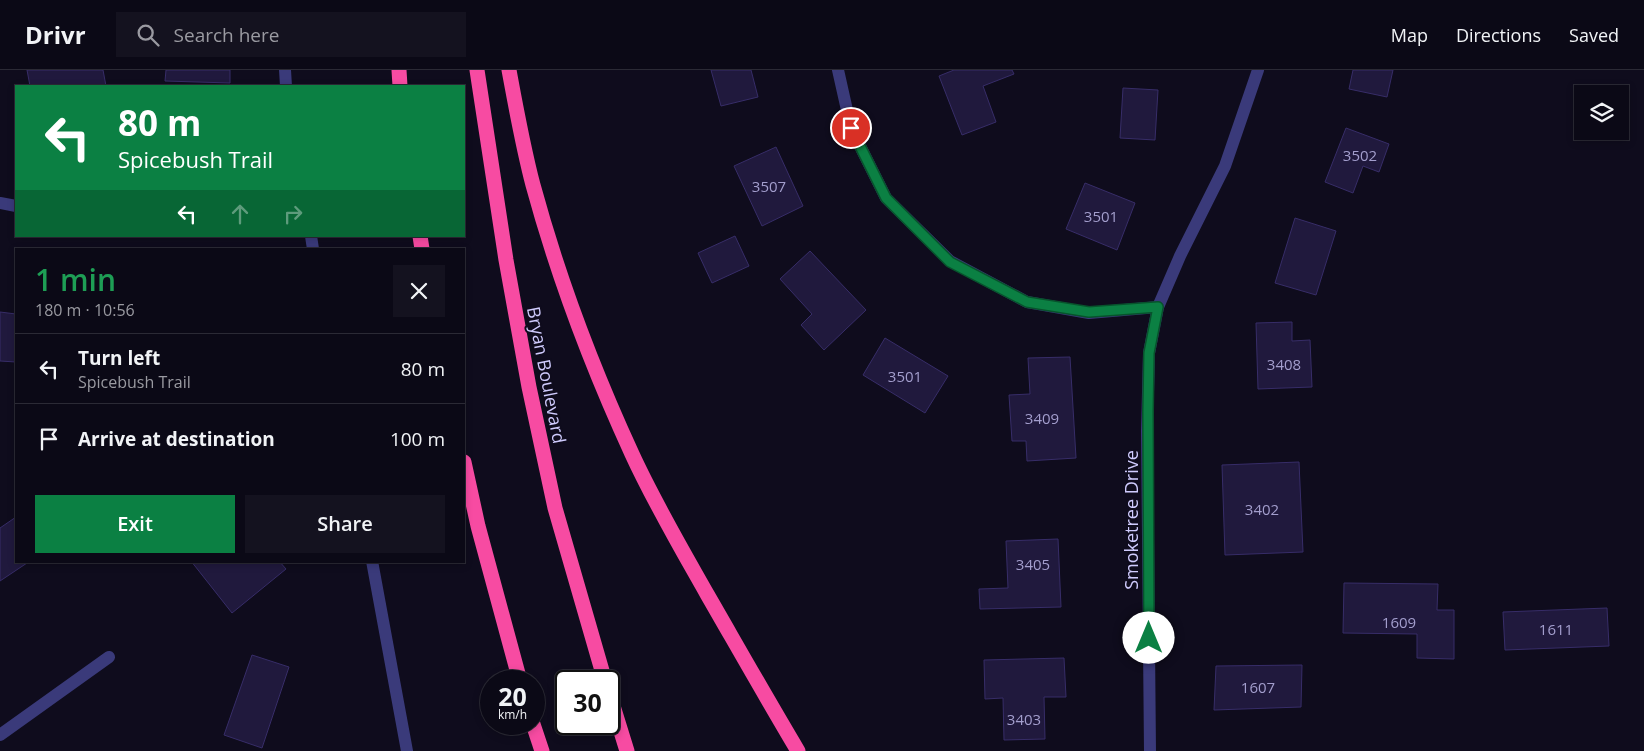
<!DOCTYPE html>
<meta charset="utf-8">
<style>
:root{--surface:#0b0916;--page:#14121f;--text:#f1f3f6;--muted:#9a9aa1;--line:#2b2a35;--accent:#0b8043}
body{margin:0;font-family:"Open Sans",sans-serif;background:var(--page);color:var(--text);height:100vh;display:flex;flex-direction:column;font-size:19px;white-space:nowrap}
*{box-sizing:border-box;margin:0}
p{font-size:16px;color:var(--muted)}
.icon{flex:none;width:28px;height:28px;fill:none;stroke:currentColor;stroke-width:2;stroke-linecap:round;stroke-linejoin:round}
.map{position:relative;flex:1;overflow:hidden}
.details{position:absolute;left:15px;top:178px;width:450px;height:315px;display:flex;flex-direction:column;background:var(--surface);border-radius:0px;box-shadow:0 2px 8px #0003,0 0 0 1px var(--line)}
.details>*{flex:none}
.hud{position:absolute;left:15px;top:15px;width:450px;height:152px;border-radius:0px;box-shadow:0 2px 8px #0003,0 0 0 1px var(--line);background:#0b8043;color:#fff;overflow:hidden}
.tools{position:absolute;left:1574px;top:15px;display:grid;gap:10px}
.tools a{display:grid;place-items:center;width:55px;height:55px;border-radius:0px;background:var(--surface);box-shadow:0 2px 8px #0003,0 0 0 1px var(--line);font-size:25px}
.speed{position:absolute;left:480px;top:600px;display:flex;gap:10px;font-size:25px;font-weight:700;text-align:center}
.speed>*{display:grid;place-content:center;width:65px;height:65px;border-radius:50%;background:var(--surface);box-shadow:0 2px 8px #0003,0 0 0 1px var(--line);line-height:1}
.speed small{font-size:12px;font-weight:400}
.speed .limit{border:2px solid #111;border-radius:8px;background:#fff;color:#111}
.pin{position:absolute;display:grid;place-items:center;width:42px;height:42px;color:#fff;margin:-21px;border:2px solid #fff;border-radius:50%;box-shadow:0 1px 5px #0007}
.me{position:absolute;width:55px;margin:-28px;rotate:0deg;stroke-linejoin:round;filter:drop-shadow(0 0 4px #0008)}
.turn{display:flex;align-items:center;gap:18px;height:105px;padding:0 20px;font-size:22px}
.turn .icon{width:65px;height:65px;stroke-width:2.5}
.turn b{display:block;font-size:35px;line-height:42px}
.lanes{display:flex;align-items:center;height:48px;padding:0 20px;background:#0003;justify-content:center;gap:25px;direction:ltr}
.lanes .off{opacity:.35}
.round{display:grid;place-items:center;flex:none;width:52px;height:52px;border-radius:0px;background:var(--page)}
.summary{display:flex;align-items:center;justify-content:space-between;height:85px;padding:0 20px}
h1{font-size:30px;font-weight:600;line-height:38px;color:#1e9e55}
.primary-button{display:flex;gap:10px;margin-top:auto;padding:10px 20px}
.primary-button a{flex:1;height:58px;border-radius:0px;background:var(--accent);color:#fff;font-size:20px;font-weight:600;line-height:58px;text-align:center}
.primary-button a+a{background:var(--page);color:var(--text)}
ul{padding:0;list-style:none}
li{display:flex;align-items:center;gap:15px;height:70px;padding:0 20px;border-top:1px solid var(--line)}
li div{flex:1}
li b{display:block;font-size:19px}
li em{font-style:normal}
header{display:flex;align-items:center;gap:30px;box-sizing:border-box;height:70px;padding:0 25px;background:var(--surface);border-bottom:1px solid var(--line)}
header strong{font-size:24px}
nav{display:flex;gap:28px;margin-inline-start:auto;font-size:18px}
.search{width:350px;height:45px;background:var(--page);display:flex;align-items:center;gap:12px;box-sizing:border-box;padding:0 18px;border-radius:0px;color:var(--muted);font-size:19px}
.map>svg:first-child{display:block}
</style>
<header>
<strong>Drivr</strong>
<div class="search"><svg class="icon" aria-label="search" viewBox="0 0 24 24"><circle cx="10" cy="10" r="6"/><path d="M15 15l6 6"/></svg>Search here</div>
<nav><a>Map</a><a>Directions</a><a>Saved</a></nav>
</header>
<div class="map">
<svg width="1644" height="681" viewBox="0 0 1644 681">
<rect width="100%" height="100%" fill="#0f0c1d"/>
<g fill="#20193d" stroke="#372d68">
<path d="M27 0H103L106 16H30Z"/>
<path d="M166 0H230V13L165 11Z"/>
<path d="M711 0H751L758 27 721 36Z"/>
<path d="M954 0H1012L1014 4 983 16 996 52 962 65 939 6Z"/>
<path d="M1353 0H1393L1387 27 1349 19Z"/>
<path d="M1123 18 1158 20 1155 70 1120 68Z"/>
<path d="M1346 58 1389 74 1379 102 1363 96 1353 123 1325 112Z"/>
<path d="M776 77 803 136 762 156 734 96Z"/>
<path d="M1085 113 1135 133 1117 180 1066 159Z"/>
<path d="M1295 148 1336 161 1316 225 1275 213Z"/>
<path d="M735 166 749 196 712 213 698 183Z"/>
<path d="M810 181 866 240 824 280 801 255 812 244 780 209Z"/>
<path d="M0 242 16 244V292L0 291Z"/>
<path d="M1292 252V271L1310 270 1312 317 1258 319 1256 253Z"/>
<path d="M885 268 948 306 925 343 863 305Z"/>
<path d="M1070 287 1076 388 1027 391 1026 371H1012L1009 325 1030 324 1028 288Z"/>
<path d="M1299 392 1303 482 1225 485 1222 395Z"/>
<path d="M16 447V491H30L0 511V458Z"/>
<path d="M1058 469 1061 537 980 539 979 519 1008 518 1006 471Z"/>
<path d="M191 491H279L286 499 232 543Z"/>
<path d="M1344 513 1438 514 1437 540H1454V589L1417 588V564L1343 563Z"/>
<path d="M1607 538 1609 576 1505 580 1503 542Z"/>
<path d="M252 585 289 597 262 678 224 665Z"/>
<path d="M1064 588 1066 627H1044L1045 669 1004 670 1003 628 985 629 984 590Z"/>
<path d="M1302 595 1301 637 1214 640 1216 596Z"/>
</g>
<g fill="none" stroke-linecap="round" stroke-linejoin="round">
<g stroke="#3a3a7a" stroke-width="12">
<path d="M285 0 286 16"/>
<path d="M838 0 851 58 886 128 950 191 1027 232 1089 243 1158 237"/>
<path d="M0 133 16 136"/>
<path d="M311 166 313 179"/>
<path d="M372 491 407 681"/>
<path d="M0 665 109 587"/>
<path d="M1150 681 1147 361 1149 283 1158 237 1180 186 1225 96 1258 0"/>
</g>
<g stroke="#f74ba2" stroke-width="15">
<path d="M399 0 400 16"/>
<path d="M477 0 506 190 529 317 555 438 605 611"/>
<path d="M509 0C516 38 523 77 533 115 558 207 592 297 632 384 654 432 681 478 707 524 737 576 767 629 798 681"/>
<path d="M420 166 422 179"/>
<path d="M464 392 478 456 520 611"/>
<path d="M609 623 627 681"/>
<path d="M533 654 542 681"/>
</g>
</g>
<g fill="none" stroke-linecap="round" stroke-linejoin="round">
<g stroke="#07532c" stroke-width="12">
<path id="route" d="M851 58 886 128 950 192 1027 232 1089 242 1158 237 1149 283 1148 341 1149 568"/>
</g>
<use href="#route" stroke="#0b8043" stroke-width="9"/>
</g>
<g text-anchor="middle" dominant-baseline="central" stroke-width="4" stroke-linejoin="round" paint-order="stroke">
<g font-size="15" fill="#a39ecd">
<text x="1360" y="85">3502</text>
<text x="769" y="116">3507</text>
<text x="1101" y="146">3501</text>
<text x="1284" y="294">3408</text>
<text x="905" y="306">3501</text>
<text x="1042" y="348">3409</text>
<text x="1262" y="439">3402</text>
<text x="1033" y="494">3405</text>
<text x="1399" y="552">1609</text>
<text x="1556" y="559">1611</text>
<text x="1258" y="617">1607</text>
<text x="1024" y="649">3403</text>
</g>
<g font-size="18" fill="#cfcbfd" stroke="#0f0c1d">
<text transform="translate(547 305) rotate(79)">Bryan Boulevard</text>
<text transform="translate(1131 450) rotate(-90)">Smoketree Drive</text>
</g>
</g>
</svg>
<div class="tools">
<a><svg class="icon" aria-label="layers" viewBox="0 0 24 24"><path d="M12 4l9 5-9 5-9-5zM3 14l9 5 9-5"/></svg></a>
</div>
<div class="speed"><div>20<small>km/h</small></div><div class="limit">30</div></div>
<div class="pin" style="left:851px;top:58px;background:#d93025"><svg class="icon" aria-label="arrive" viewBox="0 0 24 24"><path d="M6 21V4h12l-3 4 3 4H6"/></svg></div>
<svg class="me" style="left:1149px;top:568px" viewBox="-20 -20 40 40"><circle r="19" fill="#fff"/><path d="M0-13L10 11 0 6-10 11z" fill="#0b8043"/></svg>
<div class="hud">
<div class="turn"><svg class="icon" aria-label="left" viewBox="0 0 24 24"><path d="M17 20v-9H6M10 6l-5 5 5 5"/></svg><div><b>80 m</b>Spicebush Trail</div></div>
<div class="lanes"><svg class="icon" aria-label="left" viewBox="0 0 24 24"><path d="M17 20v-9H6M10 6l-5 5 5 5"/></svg><svg class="icon off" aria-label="ahead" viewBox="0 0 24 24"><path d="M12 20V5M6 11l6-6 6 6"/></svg><svg class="icon off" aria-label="right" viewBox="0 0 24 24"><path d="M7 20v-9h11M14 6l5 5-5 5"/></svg></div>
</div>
<section class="details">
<div class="summary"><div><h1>1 min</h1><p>180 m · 10:56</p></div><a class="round"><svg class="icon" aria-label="close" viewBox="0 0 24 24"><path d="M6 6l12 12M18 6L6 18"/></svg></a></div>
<ul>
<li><svg class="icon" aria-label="left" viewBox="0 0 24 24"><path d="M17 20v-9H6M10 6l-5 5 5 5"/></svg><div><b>Turn left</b><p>Spicebush Trail</p></div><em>80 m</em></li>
<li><svg class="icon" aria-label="arrive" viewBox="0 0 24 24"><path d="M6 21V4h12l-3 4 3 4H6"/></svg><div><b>Arrive at destination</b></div><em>100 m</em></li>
</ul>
<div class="primary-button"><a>Exit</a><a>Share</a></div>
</section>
</div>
